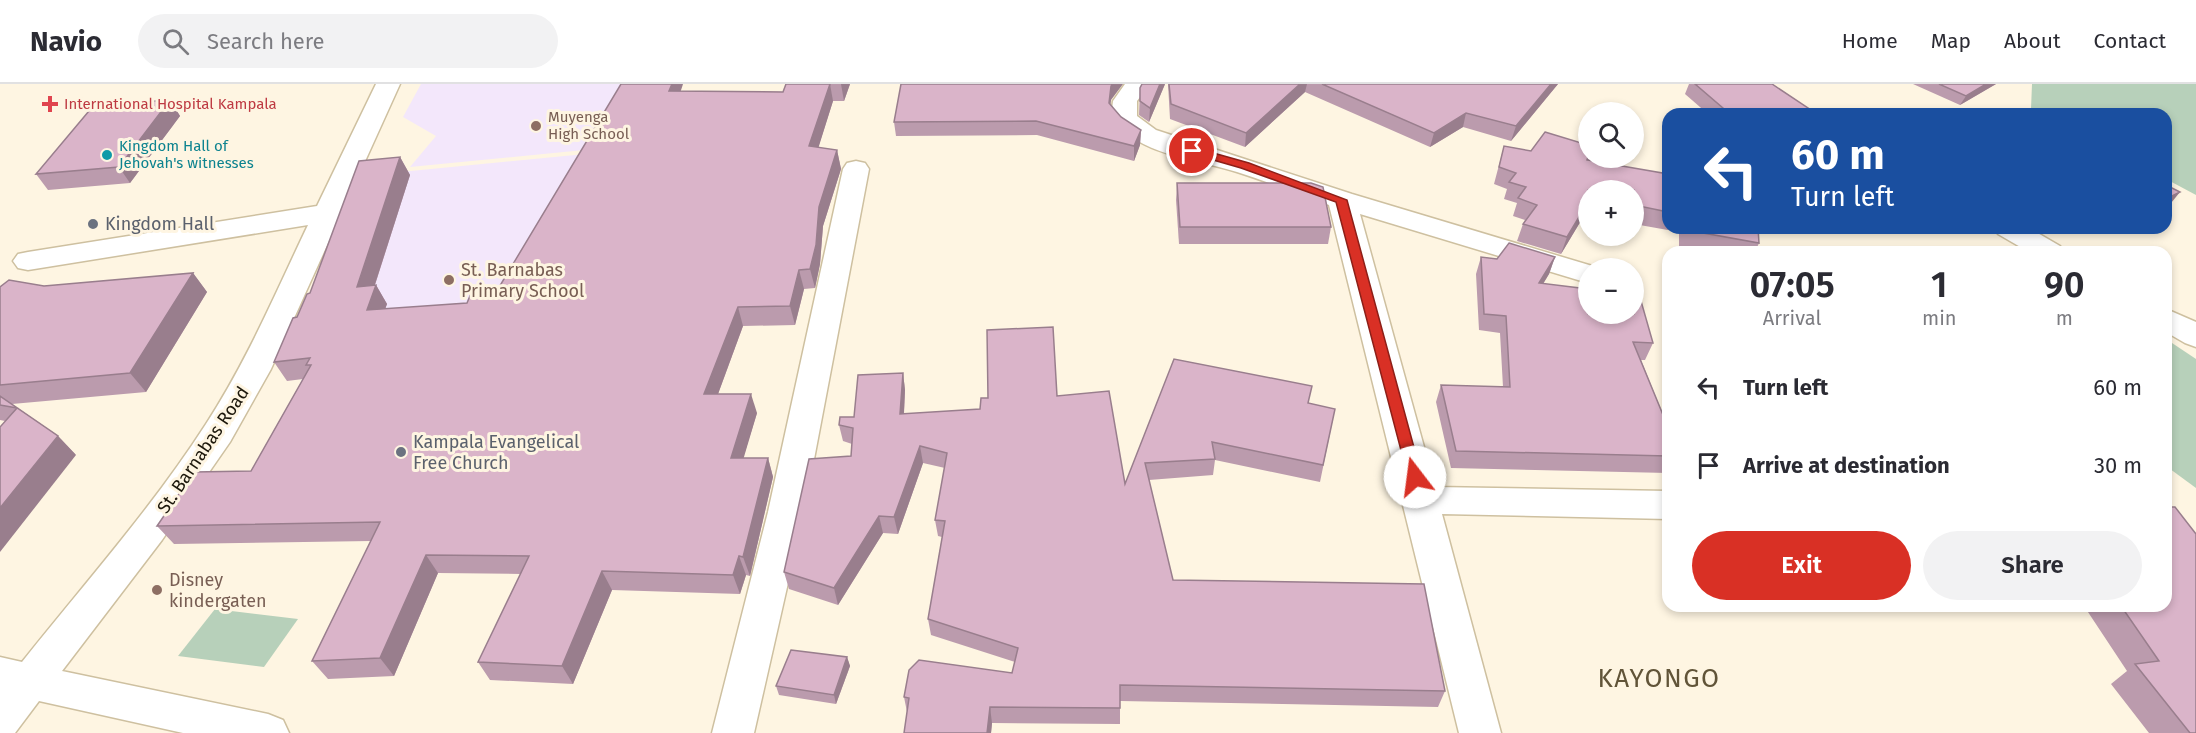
<!DOCTYPE html>
<meta charset="utf-8">
<style>
:root{--surface:#fff;--page:#f2f2f3;--text:#2b2b33;--muted:#7c7c81;--line:#e1e1e2;--accent:#d93025}
body{margin:0;font-family:"Fira Sans",sans-serif;background:var(--page);color:var(--text);height:100vh;display:flex;flex-direction:column;font-size:22px;white-space:nowrap}
*{box-sizing:border-box;margin:0}
p{font-size:20px;color:var(--muted)}
.icon{flex:none;width:33px;height:33px;fill:none;stroke:currentColor;stroke-width:2;stroke-linecap:round;stroke-linejoin:round}
.map{position:relative;flex:1;overflow:hidden}
.drawer{position:absolute;left:1662px;top:162px;width:510px;height:366px;display:flex;flex-direction:column;background:var(--surface);border-radius:18px;box-shadow:0 3px 9px #0003}
.drawer>*{flex:none}
.banner{position:absolute;left:1662px;top:24px;width:510px;height:126px;border-radius:18px;box-shadow:0 3px 9px #0003;background:#1a4fa0;color:#fff;overflow:hidden}
.buttons{position:absolute;left:1578px;top:18px;display:grid;gap:12px}
.buttons a{display:grid;place-items:center;width:66px;height:66px;border-radius:50%;background:var(--surface);box-shadow:0 3px 9px #0003;font-size:30px}
.pin{position:absolute;display:grid;place-items:center;width:51px;height:51px;color:#fff;margin:-26px;border:3px solid #fff;border-radius:50%;box-shadow:0 2px 6px #0007}
.me{position:absolute;width:66px;margin:-33px;rotate:345deg;stroke-linejoin:round;filter:drop-shadow(0 0 4px #0008)}
.turn{display:flex;align-items:center;gap:21px;height:126px;padding:0 30px;font-size:27px}
.turn .icon{width:78px;height:78px;stroke-width:2.5}
.turn b{display:block;font-size:42px;line-height:51px}
.eta{display:flex;justify-content:space-evenly;align-items:center;height:102px;text-align:center}
.eta b{font-size:36px;font-weight:600;line-height:42px}
.button{display:flex;gap:12px;margin-top:auto;padding:12px 30px}
.button a{flex:1;height:69px;border-radius:36px;background:var(--accent);color:#fff;font-size:24px;font-weight:600;line-height:69px;text-align:center}
.button a+a{background:var(--page);color:var(--text)}
ul{padding:0;list-style:none}
li{display:flex;align-items:center;gap:18px;height:78px;padding:0 30px}
li div{flex:1}
li b{display:block;font-size:22px}
li em{font-style:normal}
header{display:flex;align-items:center;gap:36px;box-sizing:border-box;height:84px;padding:0 30px;background:var(--surface);border-bottom:2px solid var(--line)}
header strong{font-size:28px}
nav{display:flex;gap:33px;margin-inline-start:auto;font-size:21px}
.search{width:420px;height:54px;background:var(--page);display:flex;align-items:center;gap:15px;box-sizing:border-box;padding:0 21px;border-radius:33px;color:var(--muted);font-size:22px}
.map>svg:first-child{display:block}
</style>
<header>
<strong>Navio</strong>
<div class="search"><svg class="icon" aria-label="search" viewBox="0 0 24 24"><circle cx="10" cy="10" r="6"/><path d="M15 15l6 6"/></svg>Search here</div>
<nav><a>Home</a><a>Map</a><a>About</a><a>Contact</a></nav>
</header>
<div class="map">
<svg width="2196" height="649" viewBox="0 0 2196 649">
<rect width="100%" height="100%" fill="#fef5e2"/>
<g fill="#f3e7fb">
<path d="M421 0H672L645 60 410 83 436 52 403 33Z"/>
<path d="M647 64 496 301 291 327 370 91Z"/>
</g>
<g fill="#b7d0ba">
<path d="M2032 0H2196V111L2166 95V30H2041L2031 25Z"/>
<path d="M2166 255 2196 275V404L2166 382Z"/>
<path d="M215 525 298 535 264 583 178 572Z"/>
</g>
<g fill="none" stroke-linecap="round" stroke-linejoin="round">
<g stroke="#cec0a0" stroke-width="3">
<g id="minor">
<path d="M376 0H400L271 285 230 358 162 456 62 587 268 630 283 636 289 649H183L39 617 15 649H0V573L22 578C84 500 152 424 206 340 247 277 276 208 308 141L28 186 18 184 13 177 18 170 28 168 317 122Z"/>
<path d="M1125 0H1150L1137 17V32L1156 46 1352 110 1599 184H1588V199L1360 130 1435 403 1668 407V435L1442 430 1501 649H1459L1329 121C1299 110 1268 98 1237 88 1196 75 1137 71 1111 33L1113 17Z"/>
<path d="M856 77 865 79 869 85 804 428 754 649H712L768 428 843 85 847 79Z"/>
<path d="M1994 144H2029L2060 162 2064 168H2029L1998 150Z"/>
<path d="M2166 225 2196 238V263L2185 259 2166 248Z"/>
</g>
</g>
<use href="#minor" fill="#fff" fill-rule="evenodd"/>
</g>
<g fill="#bb9bad">
<path d="M786 0H850L844 17H833L818 64 837 66 841 85 823 142 820 180 815 204 804 205 795 241 743 242 718 310 757 329 743 374H768L773 393 750 492 746 491 740 510 612 506 573 600 490 596 478 578 521 490 438 489 394 592 328 595 312 577 371 457 174 460 157 442 251 387 303 295 287 297 274 278 310 209 400 73 410 91 375 201H376L387 220 385 225 467 219 498 205 681 7 783 8Z"/>
<path d="M1165 0 1149 38 1139 31 1140 4Z"/>
<path d="M1168 0H1558L1511 57 1463 43 1430 63 1305 8 1245 63 1170 35Z"/>
<path d="M1689 0H1772L1817 30H1708L1685 10Z"/>
<path d="M1913 0H1996L1960 21Z"/>
<path d="M170 16 180 32 130 99 48 106 36 90Z"/>
<path d="M1111 16 1110 20 1121 33 1141 46 1140 61 1134 77 1037 51 896 52 894 38Z"/>
<path d="M1504 62 1531 67 1591 74 1590 77 1668 90V144H1758L1759 159 1755 168H1704L1679 163V148L1634 140V106H1588V131L1585 130 1561 170 1517 157 1523 140 1525 136 1513 132 1517 119 1504 115 1507 105 1494 100Z"/>
<path d="M1177 99 1331 143 1328 160H1179L1176 116Z"/>
<path d="M2091 144H2108L2099 148Z"/>
<path d="M1481 173 1497 175 1555 173 1549 190 1543 200 1653 259 1645 276H1641L1668 343V389L1451 384 1436 318 1441 301 1503 303 1500 249 1479 246 1476 190Z"/>
<path d="M193 189 207 208 146 308 12 320 58 352 76 371 5 337 0 336V203L44 202Z"/>
<path d="M1174 275 1309 320 1335 325 1320 398 1215 376 1213 391 1149 396 1173 496 1445 607 1438 623 1120 617V640L992 639 991 649H904L907 628 904 613 1012 589 1015 578 931 551 928 535 942 453 938 452 935 436 945 384 923 379 898 450 883 449 838 521 789 505 784 488 851 372 852 360 843 357 839 341 854 333 903 289 905 306 904 330 980 325 1057 312 1125 400Z"/>
<path d="M2084 522H2166L2196 649H2149L2111 600 2127 587Z"/>
<path d="M847 573 850 582 836 620 779 611 776 602Z"/>
</g>
<g fill="#997e8d">
<path d="M672 0H683L675 25 669 7Z"/>
<path d="M830 0 833 17 813 81 809 62Z"/>
<path d="M841 0H850L844 17Z"/>
<path d="M1113 0H1123L1111 16 1109 33V19L1111 2Z"/>
<path d="M1160 0H1165L1149 38 1150 24Z"/>
<path d="M1300 0H1307L1305 8 1245 63 1246 49Z"/>
<path d="M1551 0H1558L1511 57 1516 42Z"/>
<path d="M1986 0H1996L1960 21 1966 12Z"/>
<path d="M170 16 180 32 130 99 119 83Z"/>
<path d="M1466 29 1463 43 1430 63 1434 49Z"/>
<path d="M1141 46 1140 61 1134 77V62Z"/>
<path d="M837 66 841 85 823 142 820 180 815 204 810 185 819 123Z"/>
<path d="M400 73 410 91 368 222 357 203Z"/>
<path d="M2180 108 2167 124H2166V115Z"/>
<path d="M1588 118V122L1585 130 1561 170 1567 153Z"/>
<path d="M2102 144H2108L2099 148Z"/>
<path d="M1555 173 1549 190 1533 216 1539 199Z"/>
<path d="M799 186 804 205 795 241 790 222Z"/>
<path d="M193 189 207 208 146 308 130 289Z"/>
<path d="M376 201 387 220 378 245 367 226Z"/>
<path d="M738 223 743 242 711 329 704 310Z"/>
<path d="M903 289 905 306 903 347 900 330Z"/>
<path d="M751 310 757 329 738 393 731 374Z"/>
<path d="M58 352 76 371 0 468V424Z"/>
<path d="M920 362 923 379 898 450 894 433Z"/>
<path d="M768 374 773 393 750 492 743 473Z"/>
<path d="M879 432 883 449 838 521 834 504Z"/>
<path d="M426 471 438 489 394 592 380 574Z"/>
<path d="M739 472 746 491 740 510 733 491Z"/>
<path d="M602 487 612 506 573 600 562 582Z"/>
<path d="M847 573 850 582 836 620 834 611Z"/>
<path d="M990 623 992 639 991 649H987Z"/>
</g>
<g fill="#dab4c9" stroke="#997e8d" stroke-width="1.5">
<path d="M621 0H672L669 7 783 8 786 0H830L809 62 837 66 819 123 816 161 810 185 799 186 790 222 738 223 704 310H751L731 374H768L743 473 739 472 733 491 602 487 562 582 478 578 529 472 426 471 380 574 312 577 380 438 157 442 194 388 251 387 311 281H306L310 274 274 278 293 234 297 233 307 210 310 209 359 77 400 73 357 203 376 201 367 226 467 219 472 207 498 205Z"/>
<path d="M901 0H1113L1111 2 1109 19 1121 33 1141 46 1134 62 1036 37 894 38Z"/>
<path d="M1142 0H1160L1150 24 1140 17V4Z"/>
<path d="M1169 0H1300L1246 49 1171 20Z"/>
<path d="M1322 0H1551L1516 42 1466 29 1434 49Z"/>
<path d="M1695 0H1772L1817 30H1730Z"/>
<path d="M1939 0H1986L1966 12Z"/>
<path d="M170 16 119 83 36 90 94 21Z"/>
<path d="M1981 25 1990 30H1970Z"/>
<path d="M1545 48 1588 61V73L1587 76 1668 90V128L1634 121V106H1588V118L1567 153 1523 140 1537 121 1518 114 1526 103 1509 98 1516 89 1499 83 1504 62 1531 67Z"/>
<path d="M1177 99H1311L1323 103 1331 143H1180Z"/>
<path d="M2166 101 2180 108 2166 115Z"/>
<path d="M1687 144H1758L1759 159 1687 146Z"/>
<path d="M1509 159 1555 173 1539 199 1588 205V230H1634V210H1639L1653 259 1633 258 1668 343V372L1456 367 1441 301 1510 303 1506 232 1484 230 1481 173 1497 175Z"/>
<path d="M193 189 130 289 0 301V203L9 196 44 202Z"/>
<path d="M1053 243 1057 312 1109 307 1125 400 1174 275 1312 302 1308 319 1335 325 1323 381 1212 358 1215 375 1145 379 1173 496 1424 500 1445 607 1120 601V624L990 623 987 649H904L909 614 904 613 909 586 919 576 1012 589 1018 564 928 535 945 437 935 436 947 369 920 362 894 433 879 432 834 504 784 488 809 375 851 372 853 344 839 341 840 333H854L858 291 903 289 900 330 980 325 981 314H988L987 246Z"/>
<path d="M0 312 58 352 0 424V343L17 324 0 321Z"/>
<path d="M2166 423H2175L2196 450V649H2190L2135 580 2159 577 2121 522H2166Z"/>
<path d="M791 566 847 573 834 611 776 602Z"/>
</g>
<path fill="#d93025" stroke="#8d1f18" stroke-width="1.5" d="M1192 63 1249 79 1347 116 1422 393 1420 397H1410L1408 393 1336 118 1241 84 1189 69 1187 67Z"/>
<path fill="#e0444e" stroke="#fef5e2" stroke-width="2" d="M47 11h6v6h6v6h-6v6h-6v-6h-6v-6h6z"/>
<g fill="#8d6e63" stroke="#fef5e2" stroke-width="2">
<circle cx="536" cy="42" r="6"/>
<circle cx="449" cy="196" r="6"/>
<circle cx="157" cy="506" r="6"/>
</g>
<circle fill="#0f9aa8" stroke="#fef5e2" stroke-width="2" cx="107" cy="71" r="6"/>
<g fill="#6b7280" stroke="#fef5e2" stroke-width="2">
<circle cx="93" cy="140" r="6"/>
<circle cx="401" cy="368" r="6"/>
</g>
<g text-anchor="middle" dominant-baseline="central" stroke-width="6" stroke-linejoin="round" paint-order="stroke">
<g font-size="15" fill="#be3a42" stroke="#fef5e2" text-anchor="start">
<text x="64" y="20">International Hospital Kampala</text>
</g>
<g font-size="15" fill="#785e54" stroke="#fef5e2" text-anchor="start">
<text x="548" y="33">Muyenga<tspan x="548" dy="17">High School</tspan></text>
</g>
<g font-size="15" fill="#0d838f" stroke="#fef5e2" text-anchor="start">
<text x="119" y="62">Kingdom Hall of<tspan x="119" dy="17">Jehovah's witnesses</tspan></text>
</g>
<g font-size="18" fill="#5b616d" stroke="#fef5e2" text-anchor="start">
<text x="105" y="140">Kingdom Hall</text>
<text x="413" y="358">Kampala Evangelical<tspan x="413" dy="21">Free Church</tspan></text>
</g>
<g font-size="18" fill="#785e54" stroke="#fef5e2" text-anchor="start">
<text x="461" y="186">St. Barnabas<tspan x="461" dy="21">Primary School</tspan></text>
<text x="169" y="496">Disney<tspan x="169" dy="21">kindergaten</tspan></text>
</g>
<g font-size="18" fill="#1c170b" stroke="#fef5e2">
<text transform="translate(203 366) rotate(-56)">St. Barnabas Road</text>
</g>
<g font-size="26" letter-spacing="1.5" fill="#615438" stroke="#fef5e2">
<text x="1659" y="594">KAYONGO</text>
</g>
</g>
</svg>
<div class="buttons">
<a><svg class="icon" aria-label="search" viewBox="0 0 24 24"><circle cx="10" cy="10" r="6"/><path d="M15 15l6 6"/></svg></a>
<a>+</a>
<a>−</a>
</div>
<div class="pin" style="left:1192px;top:67px;background:#d93025"><svg class="icon" aria-label="arrive" viewBox="0 0 24 24"><path d="M6 21V4h12l-3 4 3 4H6"/></svg></div>
<svg class="me" style="left:1415px;top:393px" viewBox="-20 -20 40 40"><circle r="19" fill="#fff"/><path d="M0-13L10 11 0 6-10 11z" fill="#d93025"/></svg>
<div class="banner">
<div class="turn"><svg class="icon" aria-label="left" viewBox="0 0 24 24"><path d="M17 20v-9H6M10 6l-5 5 5 5"/></svg><div><b>60 m</b>Turn left</div></div>
</div>
<section class="drawer">
<div class="eta">
<div><b>07:05</b><p>Arrival</p></div>
<div><b>1</b><p>min</p></div>
<div><b>90</b><p>m</p></div>
</div>
<ul>
<li><svg class="icon" aria-label="left" viewBox="0 0 24 24"><path d="M17 20v-9H6M10 6l-5 5 5 5"/></svg><div><b>Turn left</b></div><em>60 m</em></li>
<li><svg class="icon" aria-label="arrive" viewBox="0 0 24 24"><path d="M6 21V4h12l-3 4 3 4H6"/></svg><div><b>Arrive at destination</b></div><em>30 m</em></li>
</ul>
<div class="button"><a>Exit</a><a>Share</a></div>
</section>
</div>
